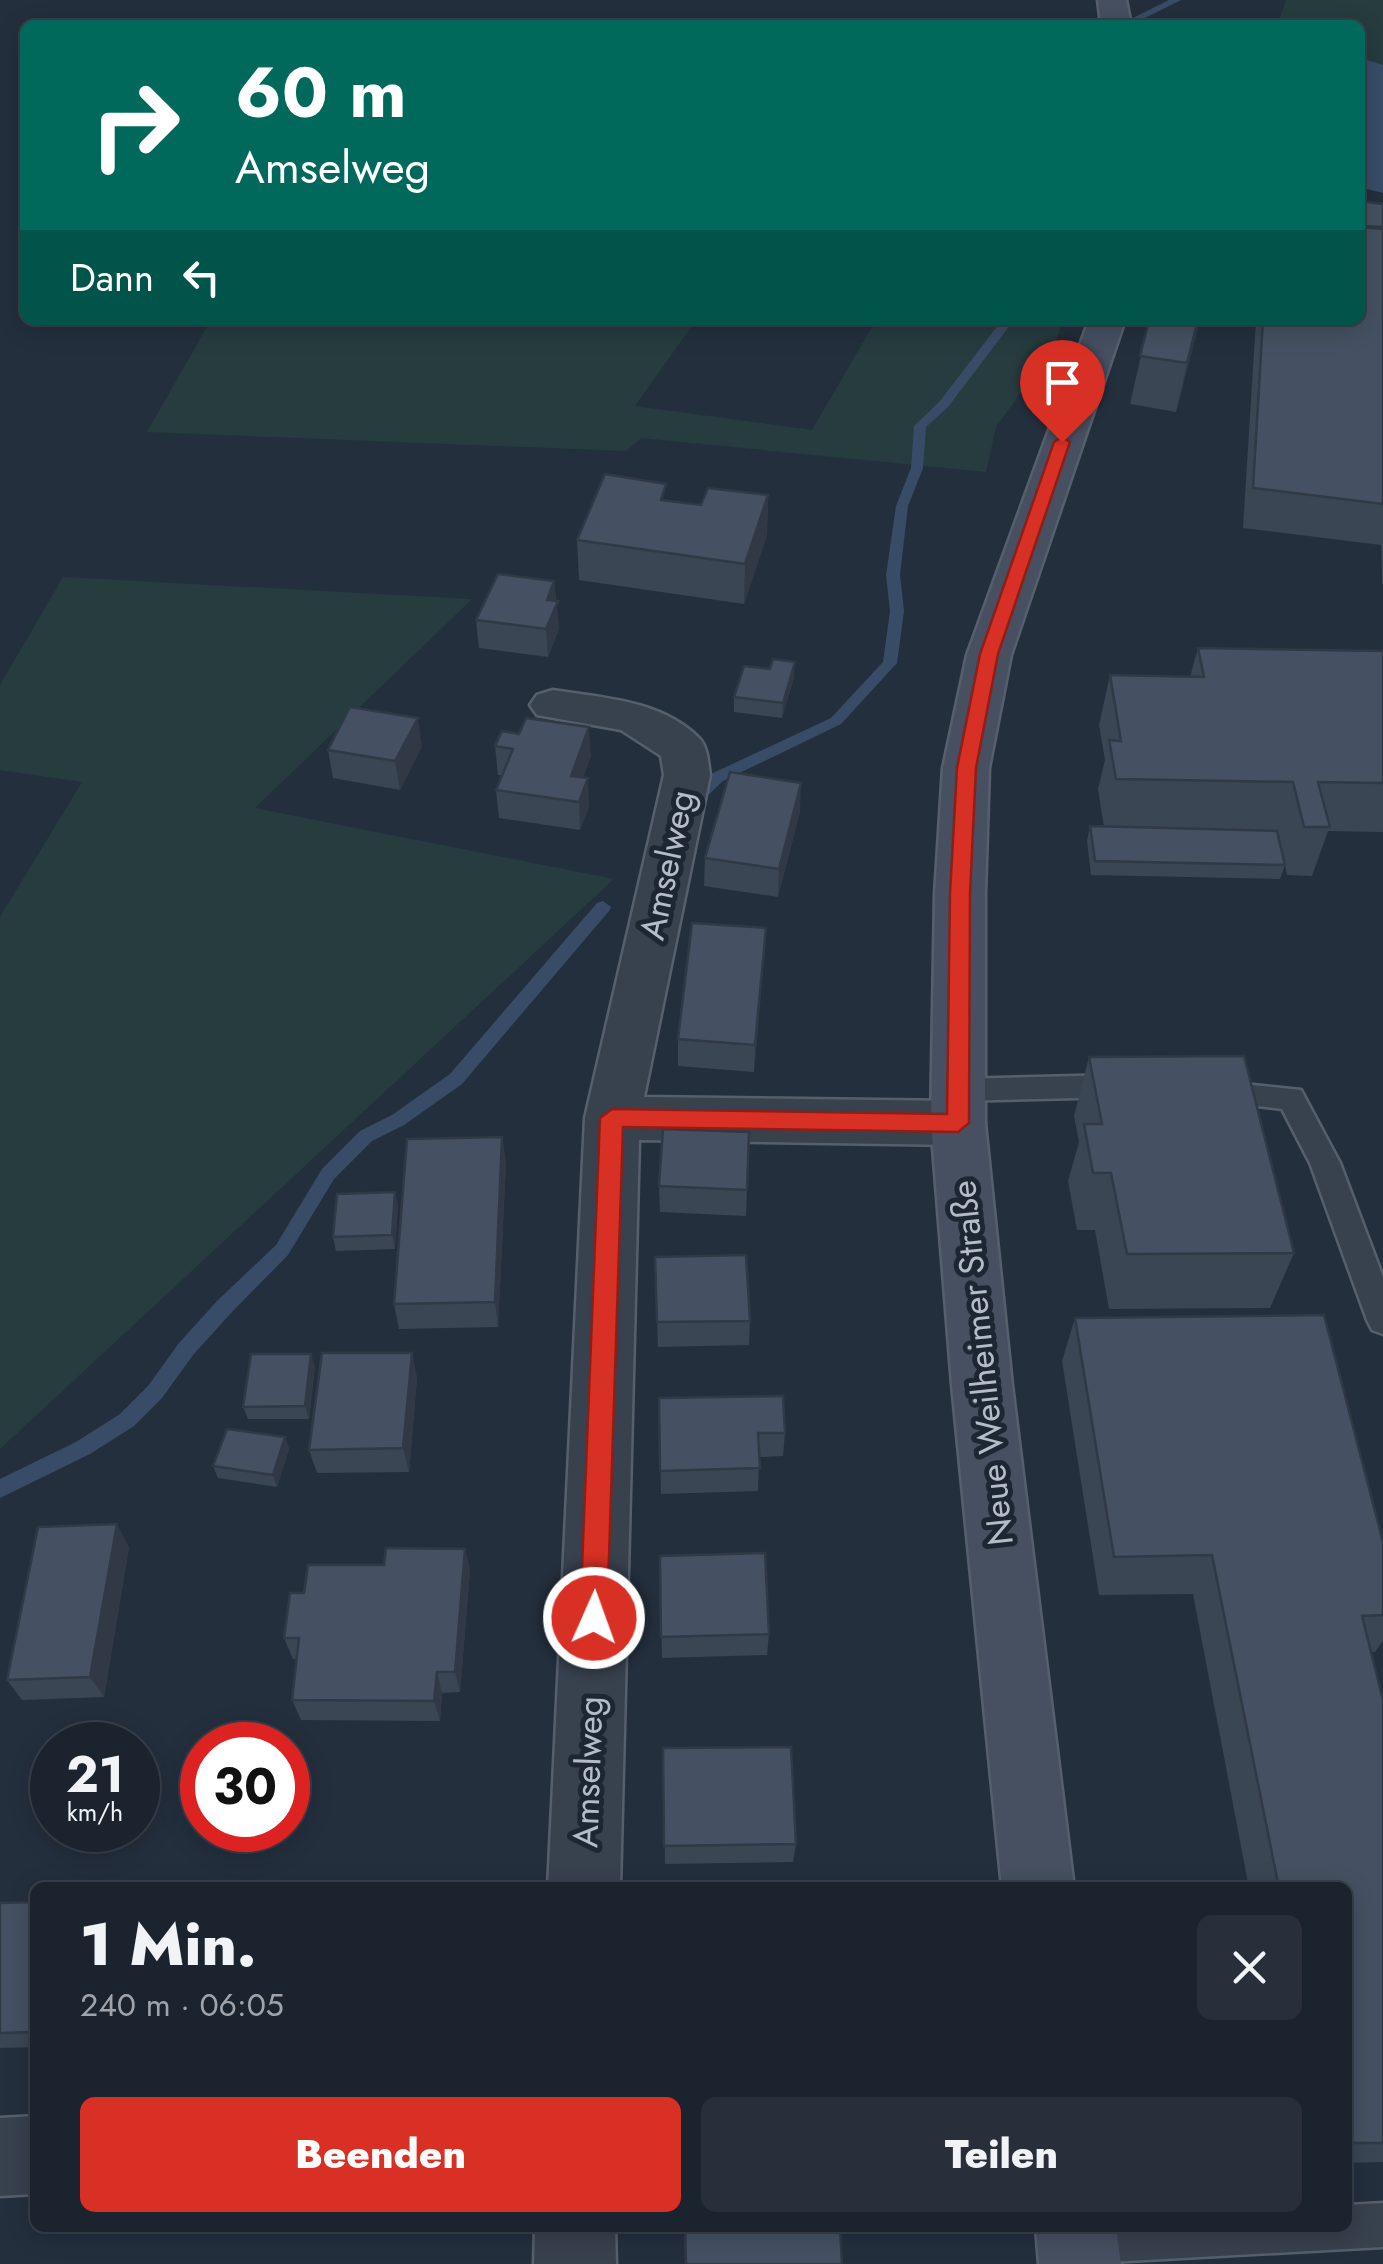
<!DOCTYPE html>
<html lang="de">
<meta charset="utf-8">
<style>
:root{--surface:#1b232e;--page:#282f3a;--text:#f1f3f6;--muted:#a0a4aa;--line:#39404a;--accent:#d93025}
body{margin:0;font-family:Jost,sans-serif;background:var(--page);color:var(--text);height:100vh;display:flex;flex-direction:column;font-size:38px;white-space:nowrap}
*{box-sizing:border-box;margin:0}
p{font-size:32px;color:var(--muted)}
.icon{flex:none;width:55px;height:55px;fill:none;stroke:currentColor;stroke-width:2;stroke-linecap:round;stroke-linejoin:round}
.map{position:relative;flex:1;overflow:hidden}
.drawer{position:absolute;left:30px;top:1882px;width:1322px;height:350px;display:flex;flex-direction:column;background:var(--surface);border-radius:15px;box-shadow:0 5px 25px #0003,0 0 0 2px var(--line)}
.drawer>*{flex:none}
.hud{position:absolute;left:20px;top:20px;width:1345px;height:305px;border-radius:15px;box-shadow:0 5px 25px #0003,0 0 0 2px var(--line);background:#00695c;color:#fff;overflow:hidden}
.speed{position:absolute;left:30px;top:1722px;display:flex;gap:20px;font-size:50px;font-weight:700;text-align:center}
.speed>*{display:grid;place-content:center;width:130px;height:130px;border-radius:50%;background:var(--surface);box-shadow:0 5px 25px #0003,0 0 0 2px var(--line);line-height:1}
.speed small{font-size:25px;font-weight:400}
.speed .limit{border:15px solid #d22;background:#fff;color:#111}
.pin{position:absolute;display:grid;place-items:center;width:85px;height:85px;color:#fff;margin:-102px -42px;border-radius:50% 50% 50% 0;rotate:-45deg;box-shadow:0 0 10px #0007}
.pin .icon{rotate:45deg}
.me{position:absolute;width:110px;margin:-55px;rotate:2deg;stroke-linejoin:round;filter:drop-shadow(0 0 8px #0008)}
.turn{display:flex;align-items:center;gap:35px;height:210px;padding:0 50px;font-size:45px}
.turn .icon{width:130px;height:130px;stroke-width:2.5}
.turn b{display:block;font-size:70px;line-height:85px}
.then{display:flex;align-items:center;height:95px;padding:0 50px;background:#0003;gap:20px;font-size:38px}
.round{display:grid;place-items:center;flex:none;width:105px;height:105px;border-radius:15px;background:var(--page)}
.overview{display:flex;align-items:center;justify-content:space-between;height:170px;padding:0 50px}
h1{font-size:60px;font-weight:800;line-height:75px}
.cta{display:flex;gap:20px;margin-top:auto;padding:20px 50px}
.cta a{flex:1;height:115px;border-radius:15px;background:var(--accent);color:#fff;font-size:40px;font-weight:800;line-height:115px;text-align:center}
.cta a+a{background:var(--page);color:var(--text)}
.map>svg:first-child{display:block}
</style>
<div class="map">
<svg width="1383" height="2264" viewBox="0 0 1383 2264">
<rect width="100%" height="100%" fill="#242f3e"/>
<g fill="#263c3f">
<path d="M1286 0H1383V148L1360 146V25H1277Z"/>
<path d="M211 320H696L635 406 812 430 876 320H1063L1054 347 996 427 986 472 641 438 626 451 147 432Z"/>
<path d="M63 577 472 599 255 808 614 879 0 1449V917L82 782 0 770V685Z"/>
</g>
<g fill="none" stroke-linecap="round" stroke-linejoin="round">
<g fill="#394c67" fill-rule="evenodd">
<path d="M1169 0H1181L1131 25H1119Z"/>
<path d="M1002 320H1014L948 407 926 427 923 468 908 506 900 575 904 611 897 663 841 724 723 781 703 800H693L690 796 693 792 713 773 831 718 883 662 890 611 886 575 896 506 911 468 914 426 940 401Z"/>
<path d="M603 901 611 907 609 911 462 1084 404 1125 372 1141 334 1179 288 1255 231 1313 193 1355 162 1398 134 1426 90 1454 0 1498V1479L76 1442 120 1414 148 1386 179 1343 217 1301 276 1245 322 1169 360 1131 392 1115 450 1074 597 903Z"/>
</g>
<path fill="#394c67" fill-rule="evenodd" d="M1360 58 1383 65V193L1360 187Z"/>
<g stroke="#565f6c" stroke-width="5">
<g id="lane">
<path d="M1119 1075 1129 1078 1134 1086 1129 1094 1119 1097 958 1101 948 1098 943 1090 948 1082 958 1079Z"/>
<path d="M1215 1081 1301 1090 1340 1163 1383 1277V1334L1372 1330 1367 1320 1310 1163 1282 1109 1205 1100 1200 1092 1205 1084Z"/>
<path d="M1383 2203V2247L1074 2264 1065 2261 1059 2245 1070 2228H1348V2205Z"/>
</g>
</g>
<g stroke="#565f6c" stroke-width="5">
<g id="street">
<path d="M553 690C603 698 661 700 699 738 708 747 708 763 710 775L644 1097 958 1101 977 1108 985 1123 977 1138 958 1145 639 1140 620 1888H548L585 1118 664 775 661 756 621 730 537 715 530 705 537 695Z"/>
<path d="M35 2116V2194L0 2196V2118Z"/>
<path d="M535 2228H615L616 2264H534Z"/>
</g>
</g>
<g stroke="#565f6c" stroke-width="5">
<g id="secondary">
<path d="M1098 0H1126L1131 25H1101Z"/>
<path d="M1089 320H1125L1011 655 989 768 985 894V1123L1012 1385 1074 1888H1002L952 1385 931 1123 935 894 943 768 967 655Z"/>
<path d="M1036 2228H1116L1121 2264H1039Z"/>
</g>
</g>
<use href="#lane" fill="#38414e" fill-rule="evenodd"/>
<use href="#street" fill="#38414e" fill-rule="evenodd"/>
<use href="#secondary" fill="#465061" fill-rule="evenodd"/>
</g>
<g fill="#3b4654">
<path d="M1360 201 1383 203V584H1382L1381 545 1243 528 1256 320H1360Z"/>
<path d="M1149 320H1200L1176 412 1130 404Z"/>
<path d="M768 495 767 535 744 604 579 580 577 540 666 501 701 505Z"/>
<path d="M554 581 559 629 548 657 479 648 476 620Z"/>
<path d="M1198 648 1383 651V832L1328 831 1312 876 1287 875 1285 865 1280 879 1091 875 1087 841 1090 826 1104 827 1098 789 1105 760 1099 725 1110 675 1190 677Z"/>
<path d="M794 677 782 718 734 712V697Z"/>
<path d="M422 746 400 790 333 778 328 750Z"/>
<path d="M495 746 591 756 583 777 589 806 580 830 499 818 496 790 502 775H498Z"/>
<path d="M800 811 778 897 704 886 705 858Z"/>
<path d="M764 955 754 1072 678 1066V1039Z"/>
<path d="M1089 1057 1294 1253 1270 1308 1109 1309 1095 1230H1077L1068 1181 1079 1142 1074 1116Z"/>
<path d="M749 1132 746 1216 660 1212 659 1186Z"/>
<path d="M502 1137 506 1163 498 1327 399 1329 394 1304Z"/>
<path d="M398 1205 395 1249 336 1251 333 1237Z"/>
<path d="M655 1257 750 1321 749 1345 658 1347Z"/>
<path d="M1075 1318 1383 1542V1641L1375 1652H1371L1383 1700V2162L1348 2163V1888H1249L1193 1594 1099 1595 1062 1361Z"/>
<path d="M315 1366 309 1419H248L243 1407Z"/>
<path d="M417 1377 409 1472 317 1473 309 1450Z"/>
<path d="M659 1398 785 1433 783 1456 759 1457 758 1491 661 1494Z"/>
<path d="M285 1437 289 1449 277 1487 218 1478 213 1466Z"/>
<path d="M129 1547 104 1697 22 1700 7 1680Z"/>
<path d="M465 1549 470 1571 460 1692 442 1693 440 1721 301 1720 292 1700 297 1659H293L284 1638 304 1593 384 1565Z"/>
<path d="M660 1556 769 1634 767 1655 662 1658Z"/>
<path d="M663 1748 796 1844 793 1862 665 1864Z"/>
<path d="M35 1902V2047L0 2048V1903Z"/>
</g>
<g fill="#303945">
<path d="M1198 320H1200L1176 412 1187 363Z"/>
<path d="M768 495 767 535 744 604 745 564Z"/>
<path d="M554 581 559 629 548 657 546 629 547 600Z"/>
<path d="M795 662 794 677 782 718 783 703Z"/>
<path d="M418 718 422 746 400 790 395 761Z"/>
<path d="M589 727 591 756 573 804 571 776Z"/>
<path d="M588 778 589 806 580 830 579 802Z"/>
<path d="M801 783 800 811 778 897 779 869Z"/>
<path d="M766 928 764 955 754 1072 755 1045Z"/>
<path d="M502 1137 506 1163 498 1327 495 1302Z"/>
<path d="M395 1192 398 1205 395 1249 392 1235Z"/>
<path d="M412 1353 417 1377 409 1472 403 1448Z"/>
<path d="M311 1354 315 1366 309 1419 305 1406Z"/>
<path d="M285 1437 289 1449 277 1487 273 1475Z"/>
<path d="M117 1524 129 1547 104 1697 90 1677Z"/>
<path d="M465 1549 470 1571 460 1692 455 1672Z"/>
<path d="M437 1672 442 1693 440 1721 434 1701Z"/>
</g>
<g fill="#455162" stroke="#303945" stroke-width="2.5">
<path d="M1360 201 1383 204V227L1360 226Z"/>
<path d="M1360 227 1383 229V504L1253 488 1263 320H1360Z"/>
<path d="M1149 320H1198L1187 363 1140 356Z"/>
<path d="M605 474 666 484 661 500 701 505 708 488 768 495 745 564 577 540Z"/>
<path d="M498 574 554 581 547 600 558 601 546 629 476 620Z"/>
<path d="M1198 648 1383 651V783L1318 782 1330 827H1304L1293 782 1116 779 1109 740 1121 741 1110 675 1204 677Z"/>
<path d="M773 659 795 662 783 703 734 697 744 666 770 669Z"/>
<path d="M350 707 418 718 395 761 328 750Z"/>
<path d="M526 718 589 727 571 776 588 778 579 802 496 790 513 749 495 746 502 731 519 734Z"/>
<path d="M730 772 801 783 779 869 705 858Z"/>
<path d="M1090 826 1277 831 1285 865 1095 861Z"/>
<path d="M692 923 766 928 755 1045 678 1039Z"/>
<path d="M1244 1056 1294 1253 1127 1254 1111 1173H1093L1084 1124H1102L1089 1057Z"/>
<path d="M663 1129 749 1132 747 1190 659 1186Z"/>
<path d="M502 1137 495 1302 394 1304 407 1139Z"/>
<path d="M395 1192 392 1235 333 1237 337 1194Z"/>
<path d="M746 1255 750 1321 657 1322 655 1257Z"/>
<path d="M1324 1315 1383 1542V1615L1362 1616 1383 1700V2143H1348V1888H1279L1212 1555 1114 1557 1075 1318Z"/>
<path d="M322 1353H412L403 1448 309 1450Z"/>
<path d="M251 1354H311L305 1406 243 1407Z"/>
<path d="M783 1396 785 1433H758L760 1468 660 1471 659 1398Z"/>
<path d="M227 1429 285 1437 273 1475 213 1466Z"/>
<path d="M117 1524 90 1677 7 1680 38 1527Z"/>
<path d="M386 1548 465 1549 455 1672H437L434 1701 292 1700 299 1638H284L290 1593H304L308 1565H384Z"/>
<path d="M765 1553 769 1634 661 1637 660 1556Z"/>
<path d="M791 1747 796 1844 664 1846 663 1748Z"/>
<path d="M35 1902V2032L0 2033V1903Z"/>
<path d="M685 2228H840L842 2264H686Z"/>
</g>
<path fill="#d93025" stroke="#8d1f18" stroke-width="2.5" d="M1062 437 1070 442 998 654 976 768 970 894 969 1123 958 1132 623 1127 607 1618 603 1627 594 1631 584 1627 580 1618 600 1118 612 1109 947 1114 950 894 957 768 980 654 1054 442Z"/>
<g text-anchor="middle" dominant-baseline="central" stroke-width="10" stroke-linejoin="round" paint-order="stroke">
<g font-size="35" fill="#b4bcc9" stroke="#1d2633">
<text transform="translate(667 865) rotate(-78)">Amselweg</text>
<text transform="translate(982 1363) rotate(-96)">Neue Weilheimer Straße</text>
<text transform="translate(588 1772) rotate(-88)">Amselweg</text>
</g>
</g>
</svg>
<div class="speed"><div>21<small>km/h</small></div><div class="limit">30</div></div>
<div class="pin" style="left:1062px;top:442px;background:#d93025"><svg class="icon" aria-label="arrive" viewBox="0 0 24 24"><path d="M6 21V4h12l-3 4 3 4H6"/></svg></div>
<svg class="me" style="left:594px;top:1618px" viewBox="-20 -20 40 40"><circle r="17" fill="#d93025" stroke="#fff" stroke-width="3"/><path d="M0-11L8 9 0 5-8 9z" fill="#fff"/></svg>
<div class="hud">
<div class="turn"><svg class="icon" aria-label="right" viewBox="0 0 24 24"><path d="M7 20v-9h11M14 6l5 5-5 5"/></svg><div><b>60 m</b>Amselweg</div></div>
<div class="then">Dann<svg class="icon" aria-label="left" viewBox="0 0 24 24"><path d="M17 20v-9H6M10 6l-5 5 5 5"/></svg></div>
</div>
<section class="drawer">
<div class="overview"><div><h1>1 Min.</h1><p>240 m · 06:05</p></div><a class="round"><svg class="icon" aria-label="close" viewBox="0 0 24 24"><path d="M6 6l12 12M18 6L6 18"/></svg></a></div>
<div class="cta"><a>Beenden</a><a>Teilen</a></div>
</section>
</div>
